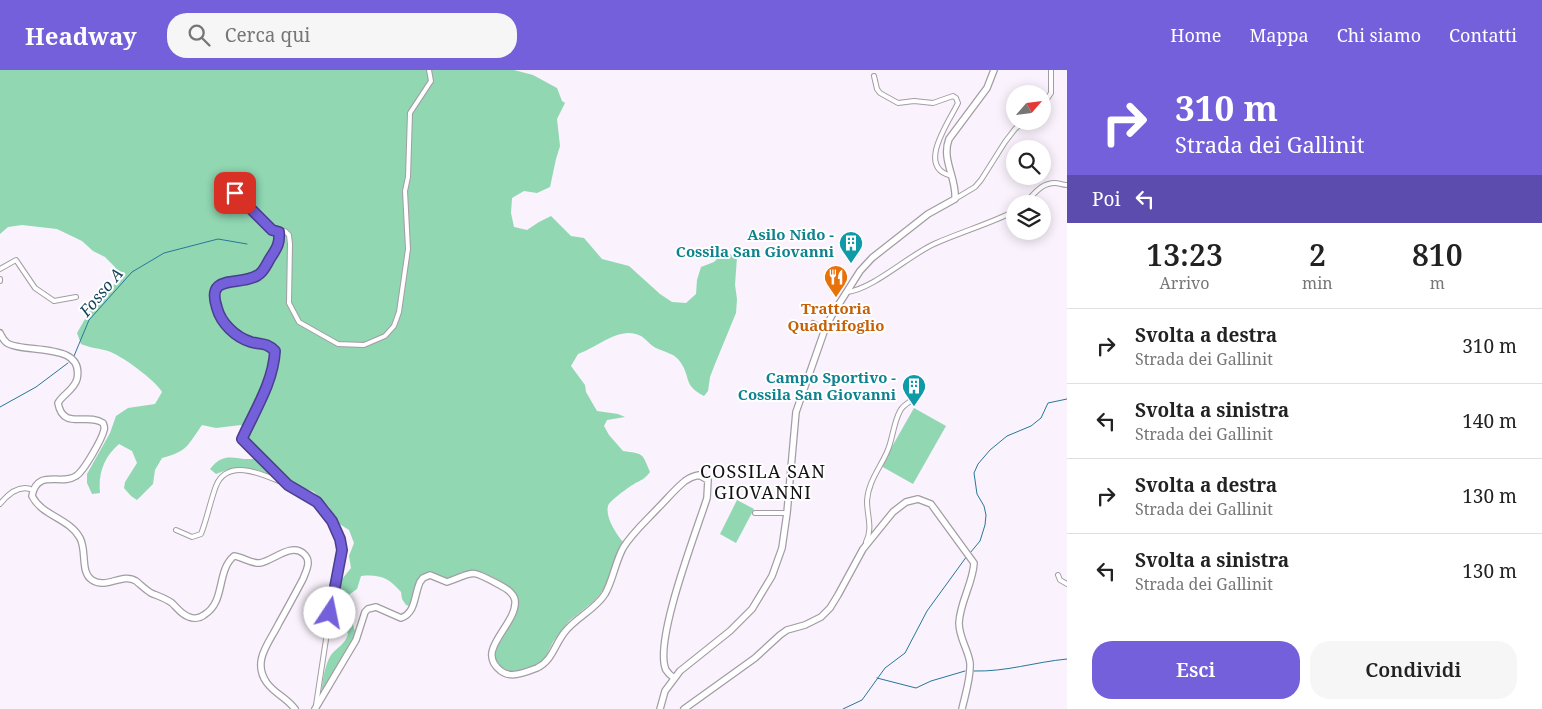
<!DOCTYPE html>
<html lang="it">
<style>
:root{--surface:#fff;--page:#f6f6f6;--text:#222;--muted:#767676;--line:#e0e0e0;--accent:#7360da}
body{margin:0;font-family:"Noto Serif",serif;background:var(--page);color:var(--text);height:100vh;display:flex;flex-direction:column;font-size:19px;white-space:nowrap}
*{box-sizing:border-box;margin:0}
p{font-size:16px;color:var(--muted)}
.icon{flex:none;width:28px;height:28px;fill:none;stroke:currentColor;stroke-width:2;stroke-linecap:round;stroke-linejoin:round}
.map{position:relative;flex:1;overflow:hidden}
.side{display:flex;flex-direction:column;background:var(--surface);width:475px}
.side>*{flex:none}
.top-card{background:#7360da;color:#fff;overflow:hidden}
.needle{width:32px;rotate:62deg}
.controls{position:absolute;left:1006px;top:15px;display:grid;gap:10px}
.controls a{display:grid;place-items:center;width:45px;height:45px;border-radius:50%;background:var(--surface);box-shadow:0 2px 12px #0003;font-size:25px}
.pin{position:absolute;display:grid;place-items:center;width:42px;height:42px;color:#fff;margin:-21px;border-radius:10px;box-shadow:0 2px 8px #0006}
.me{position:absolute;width:55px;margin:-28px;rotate:11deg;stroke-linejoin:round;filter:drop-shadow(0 0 4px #0008)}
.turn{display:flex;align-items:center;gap:18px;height:105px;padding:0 25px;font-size:22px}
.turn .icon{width:65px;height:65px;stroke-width:2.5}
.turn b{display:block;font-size:35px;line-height:42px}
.then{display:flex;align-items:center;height:48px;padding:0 25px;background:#0003;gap:10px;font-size:19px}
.eta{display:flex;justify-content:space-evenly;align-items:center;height:85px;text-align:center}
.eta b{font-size:30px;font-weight:600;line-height:35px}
.action{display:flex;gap:10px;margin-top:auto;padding:10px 25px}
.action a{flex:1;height:58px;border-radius:20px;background:var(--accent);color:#fff;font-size:20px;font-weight:600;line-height:58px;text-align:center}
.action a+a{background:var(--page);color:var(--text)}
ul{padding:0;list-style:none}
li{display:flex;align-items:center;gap:15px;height:75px;padding:0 25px;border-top:1px solid var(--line)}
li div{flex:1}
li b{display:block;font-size:19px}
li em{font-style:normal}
header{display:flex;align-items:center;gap:30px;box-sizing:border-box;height:70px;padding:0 25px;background:var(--accent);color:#fff}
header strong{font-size:24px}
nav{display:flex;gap:28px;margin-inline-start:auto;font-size:18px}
.search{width:350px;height:45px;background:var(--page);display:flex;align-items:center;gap:12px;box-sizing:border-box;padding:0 18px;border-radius:20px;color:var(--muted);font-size:19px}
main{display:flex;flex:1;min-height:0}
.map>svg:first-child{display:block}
</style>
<header>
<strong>Headway</strong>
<div class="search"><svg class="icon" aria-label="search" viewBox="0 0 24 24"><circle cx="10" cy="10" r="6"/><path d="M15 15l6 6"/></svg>Cerca qui</div>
<nav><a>Home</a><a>Mappa</a><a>Chi siamo</a><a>Contatti</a></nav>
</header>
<main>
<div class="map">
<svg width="1067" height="639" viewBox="0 0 1067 639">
<rect width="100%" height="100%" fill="#faf2fc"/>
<g fill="#90d7b2">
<path d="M0 0H514L533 5 557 18 562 31 565 33 557 49 560 76 556 89 550 117 537 123 524 121 512 128 511 143 514 157 527 160 539 152 551 146 571 166 584 168 602 189 629 196 660 224 672 232 686 233 696 224 697 210 701 197 714 192 724 182 737 187 735 215 737 229 736 243 715 294 710 307 708 321 704 326C683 315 691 308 681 293 676 284 665 282 656 278 650 275 646 269 641 266 620 255 598 277 578 284L571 296 585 315 586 322 597 341 618 344 625 347 607 350 604 356 609 365 623 381C643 384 642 382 650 402 645 409 641 410 634 414 629 417 609 431 608 436 605 447 616 464 623 472L607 513 601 523 593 532 569 551 553 572 544 590 538 594 517 601H504C499 595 494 589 495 580 497 567 512 556 516 544 518 539 519 533 518 529 514 517 486 501 474 501 462 500 455 506 444 509 415 489 419 520 409 536L406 535 402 529 401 522C389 508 380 504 361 506L357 519 346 527V534L355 561 352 572 321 623C323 611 324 596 331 585 337 577 345 575 348 564 345 556 341 554 333 554L342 509 351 498 349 486 354 473 349 460 338 453 329 437 314 422 263 402 251 399H229L216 404 210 399C226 378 238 393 258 388V381L247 368V361L241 355 216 358 202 355C187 376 188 381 162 388L155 400 153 414 137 430 131 426 124 418 125 412 137 393 132 381 119 374C104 387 98 403 100 423L92 424 87 413V404L110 363 116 346 128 338 155 334 162 322C155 310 121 285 108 281 98 278 90 278 81 274L77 263C85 248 94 234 105 221 110 216 116 215 120 208L115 197 105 187 93 181 82 171 57 159 22 155 8 157 0 164Z"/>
<path d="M914 338 946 356 913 414 881 396Z"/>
<path d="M737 430 754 439 736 473 720 464Z"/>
</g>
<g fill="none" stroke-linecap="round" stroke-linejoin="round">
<g stroke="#287799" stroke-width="1">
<path d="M74 286 89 250 132 202 164 183 218 169 247 174"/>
<path d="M0 337 36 317 68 293"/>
<path d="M970 483 980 471 985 455 986 445 984 436 977 424 974 403 978 394 990 380 1007 366 1031 356 1041 348 1048 333 1067 329"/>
<path d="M974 601C1006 602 1035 592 1067 589"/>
<path d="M877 608 916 618 931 611 965 601"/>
<path d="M843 639 862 630 885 598 905 583 927 541 967 486"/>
</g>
<g stroke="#a39ca5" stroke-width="6">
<g id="street">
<path d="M874 6 877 19 880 23 898 33 914 31 933 33 953 26 956 28 958 33C949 52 915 98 952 106"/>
<path d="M1042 36 1051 23V0"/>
<path d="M225 114 272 159 279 162C280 177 265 204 251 209 237 214 207 206 216 234 221 251 233 266 251 272 262 275 266 271 275 281 273 313 255 340 242 369L288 415 317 432 332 451 341 469 340 493 330 543 316 635"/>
<path d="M955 129 975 117 981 110 1005 72 1015 59 1024 51"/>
<path d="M1024 134C1034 125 1040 113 1055 113 1059 113 1062 115 1067 115"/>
<path d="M279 162 285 161 289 165 290 174 289 233 299 252 338 274 364 275 385 266 394 256 399 242 408 179 405 121 408 107 410 43 431 11 429 0"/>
<path d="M0 199 16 190 35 218 54 231 76 227"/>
<path d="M0 209V211"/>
<path d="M847 222C873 219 908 186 934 174 961 162 989 154 1015 141"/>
<path d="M813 253 825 259"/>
<path d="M0 434C8 424 20 414 33 420"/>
<path d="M755 443H787"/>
<path d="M176 460 192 467 201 464C207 449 210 432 216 416 228 386 266 406 286 414"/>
<path d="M866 472C873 458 867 446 867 431 868 412 880 398 887 382 893 369 893 354 900 341 903 335 908 333 914 329"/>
<path d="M1058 505 1060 510 1067 514"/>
</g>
</g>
<g stroke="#a39ca5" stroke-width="8">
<g id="secondary">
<path d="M0 263C2 267 3 270 7 273 24 284 85 271 77 309 74 320 63 324 58 333 63 361 87 342 103 353 104 356 105 357 104 360 102 369 84 401 76 406 61 416 37 398 32 426 42 446 69 448 80 468 87 481 80 502 92 510 107 520 122 502 136 511 141 515 146 520 151 523 158 526 165 528 172 533 177 538 182 545 189 547 194 549 200 548 204 545 226 532 216 501 234 486 243 487 251 494 260 493 273 491 291 472 304 484 312 491 306 501 303 509 295 524 287 539 279 553 270 572 251 591 267 613 275 624 286 627 295 639"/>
<path d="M315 639 356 570 365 542 368 539 376 537 401 548C416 543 414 525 420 512L423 508 430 505 447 512C474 503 468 498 496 513 503 517 513 521 515 530 518 555 473 580 501 601 511 609 526 602 537 598 552 591 554 576 564 563 575 548 595 540 605 524 613 510 615 493 623 478 632 463 646 451 658 438 667 429 675 419 685 411 689 408 694 406 699 405L708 410 707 428C697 460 653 572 666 600 668 603 671 606 674 608"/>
<path d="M660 639 665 621 680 601 730 561 752 539 772 506 782 478 787 443 796 342 825 259 832 245 860 201 872 188 928 144 955 129C957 108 941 90 949 69L987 18 994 0"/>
<path d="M684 639 755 588 780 565 787 560 805 555 821 547 830 538 838 525 863 479 893 442 906 432 918 429 931 434 974 493C973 513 960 532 959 553 959 568 968 579 970 593 971 608 965 625 962 639"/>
</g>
</g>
<use href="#street" stroke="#fff" stroke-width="4"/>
<use href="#secondary" stroke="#fff" stroke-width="5.5"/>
</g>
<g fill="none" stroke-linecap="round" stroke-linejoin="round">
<g stroke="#4b3e8e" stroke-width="12">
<path id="route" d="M235 123 272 160 279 162C280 173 277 178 271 187 267 193 264 202 258 205 241 217 205 202 217 238 221 253 235 267 251 272 262 275 266 272 275 281 273 313 255 340 242 369L288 415 317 432 332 451 340 469 342 480 330 543"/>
</g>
<use href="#route" stroke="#7360da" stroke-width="9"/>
</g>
<defs>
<g id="building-pin" transform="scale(1.25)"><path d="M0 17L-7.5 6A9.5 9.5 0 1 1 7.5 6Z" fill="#0f9aa8" stroke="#fff"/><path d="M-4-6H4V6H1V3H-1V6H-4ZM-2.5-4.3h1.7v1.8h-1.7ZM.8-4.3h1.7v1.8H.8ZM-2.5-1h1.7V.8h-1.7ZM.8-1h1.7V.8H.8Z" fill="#fff"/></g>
<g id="restaurant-pin" transform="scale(1.25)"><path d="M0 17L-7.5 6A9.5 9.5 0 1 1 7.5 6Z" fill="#e8710a" stroke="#fff"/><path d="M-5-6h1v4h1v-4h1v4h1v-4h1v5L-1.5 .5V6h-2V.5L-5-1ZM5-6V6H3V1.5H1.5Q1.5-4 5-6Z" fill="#fff"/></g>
</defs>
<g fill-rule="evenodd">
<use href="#building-pin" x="851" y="173"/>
<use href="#restaurant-pin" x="836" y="207"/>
<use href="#building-pin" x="914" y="316"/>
</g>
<g text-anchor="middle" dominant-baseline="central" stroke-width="4" stroke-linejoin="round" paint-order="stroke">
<g font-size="15" font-weight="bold" fill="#0d838f" stroke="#fff" text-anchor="end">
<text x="834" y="164">Asilo Nido -<tspan x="834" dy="17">Cossila San Giovanni</tspan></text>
<text x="896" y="307">Campo Sportivo -<tspan x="896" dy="17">Cossila San Giovanni</tspan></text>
</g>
<g font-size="15" font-weight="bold" fill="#c56008" stroke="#fff">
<text x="836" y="238">Trattoria<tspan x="836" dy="17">Quadrifoglio</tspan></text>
</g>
<g font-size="16" font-style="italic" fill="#134256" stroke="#fff">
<text transform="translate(101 222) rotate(-50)">Fosso A</text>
</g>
<g font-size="18" letter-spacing="1" fill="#141215" stroke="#fff">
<text x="763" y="401">COSSILA SAN<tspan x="763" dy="21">GIOVANNI</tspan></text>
</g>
</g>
</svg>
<div class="controls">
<a><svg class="needle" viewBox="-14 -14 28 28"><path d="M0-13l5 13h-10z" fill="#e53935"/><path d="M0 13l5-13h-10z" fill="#767676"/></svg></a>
<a><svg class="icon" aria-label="search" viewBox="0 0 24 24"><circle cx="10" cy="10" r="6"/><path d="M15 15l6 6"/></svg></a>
<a><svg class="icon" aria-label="layers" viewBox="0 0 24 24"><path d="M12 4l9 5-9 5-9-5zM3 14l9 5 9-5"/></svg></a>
</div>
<div class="pin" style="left:235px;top:123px;background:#d93025"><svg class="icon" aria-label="arrive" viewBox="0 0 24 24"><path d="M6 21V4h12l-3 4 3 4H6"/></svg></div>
<svg class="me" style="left:330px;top:543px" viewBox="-20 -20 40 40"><circle r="19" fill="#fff"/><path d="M0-13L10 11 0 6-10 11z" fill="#7360da"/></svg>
</div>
<section class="side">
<div class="top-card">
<div class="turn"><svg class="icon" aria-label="right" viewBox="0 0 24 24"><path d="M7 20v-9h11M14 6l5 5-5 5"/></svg><div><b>310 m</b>Strada dei Gallinit</div></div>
<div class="then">Poi<svg class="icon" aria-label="left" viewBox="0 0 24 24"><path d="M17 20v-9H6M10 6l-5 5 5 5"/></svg></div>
</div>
<div class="eta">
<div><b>13:23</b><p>Arrivo</p></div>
<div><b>2</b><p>min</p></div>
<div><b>810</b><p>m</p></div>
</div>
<ul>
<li><svg class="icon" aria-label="right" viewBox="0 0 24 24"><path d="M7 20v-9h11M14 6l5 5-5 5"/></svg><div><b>Svolta a destra</b><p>Strada dei Gallinit</p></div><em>310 m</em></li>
<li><svg class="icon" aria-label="left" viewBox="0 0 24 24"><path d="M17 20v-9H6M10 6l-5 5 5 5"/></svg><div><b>Svolta a sinistra</b><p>Strada dei Gallinit</p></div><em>140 m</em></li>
<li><svg class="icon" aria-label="right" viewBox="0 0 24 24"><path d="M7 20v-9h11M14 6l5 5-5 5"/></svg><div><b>Svolta a destra</b><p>Strada dei Gallinit</p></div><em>130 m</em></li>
<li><svg class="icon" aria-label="left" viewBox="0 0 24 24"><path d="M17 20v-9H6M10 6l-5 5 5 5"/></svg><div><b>Svolta a sinistra</b><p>Strada dei Gallinit</p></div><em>130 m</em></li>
</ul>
<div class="action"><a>Esci</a><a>Condividi</a></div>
</section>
</main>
